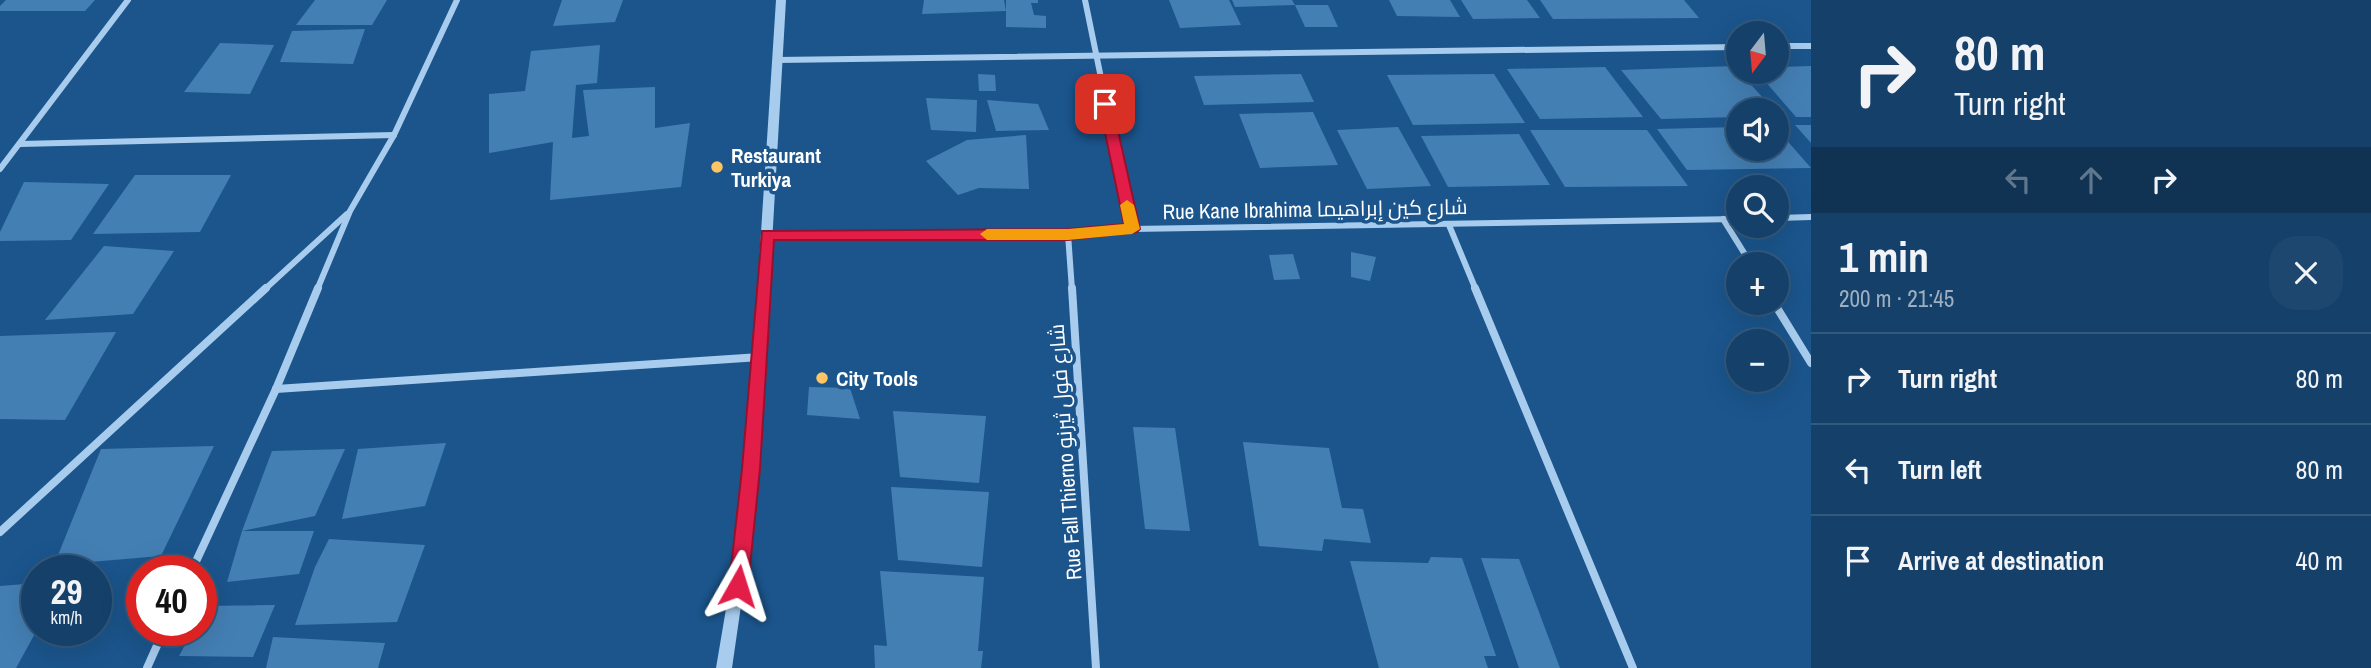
<!DOCTYPE html>
<meta charset="utf-8">
<style>
:root{--surface:#144069;--page:#1d476f;--text:#f1f3f6;--muted:#9dafc0;--line:#33597d}
body{margin:0;font-family:"Archivo Narrow",Cairo,sans-serif;background:var(--page);color:var(--text);height:100vh;display:flex;flex-direction:column;font-size:26px;white-space:nowrap}
*{box-sizing:border-box;margin:0}
p{font-size:23px;color:var(--muted)}
.icon{flex:none;width:38px;height:38px;fill:none;stroke:currentColor;stroke-width:2;stroke-linecap:round;stroke-linejoin:round}
.map{position:relative;flex:1;overflow:hidden}
.details{display:flex;flex-direction:column;background:var(--surface);width:560px}
.details>*{flex:none}
.guide{background:#144069;color:var(--text);overflow:hidden}
.needle{width:46px;rotate:196deg}
.controls{position:absolute;left:1726px;top:21px;display:grid;gap:14px}
.controls a{display:grid;place-items:center;width:63px;height:63px;border-radius:50%;background:var(--surface);box-shadow:0 7px 28px #0002,0 0 0 2px var(--line);font-size:35px}
.speed{position:absolute;left:21px;top:555px;display:flex;gap:14px;font-size:35px;font-weight:700;text-align:center}
.speed>*{display:grid;place-content:center;width:91px;height:91px;border-radius:50%;background:var(--surface);box-shadow:0 7px 28px #0002,0 0 0 2px var(--line);line-height:1}
.speed small{font-size:18px;font-weight:400}
.speed .limit{border:10px solid #d22;background:#fff;color:#111}
.pin{position:absolute;display:grid;place-items:center;width:60px;height:60px;color:#fff;margin:-30px;border-radius:14px;box-shadow:0 4px 10px #0006}
.me{position:absolute;width:77px;margin:-38px;rotate:6deg;stroke-linejoin:round;filter:drop-shadow(0 0 5px #0008)}
.turn{display:flex;align-items:center;gap:24px;height:147px;padding:0 28px;font-size:32px}
.turn .icon{width:91px;height:91px;stroke-width:2.5}
.turn b{display:block;font-size:49px;line-height:60px}
.lanes{display:flex;align-items:center;height:66px;padding:0 28px;background:#0003;justify-content:center;gap:35px;direction:ltr}
.lanes .off{opacity:.35}
.round{display:grid;place-items:center;flex:none;width:74px;height:74px;border-radius:28px;background:var(--page)}
.summary{display:flex;align-items:center;justify-content:space-between;height:119px;padding:0 28px}
h1{font-size:42px;font-weight:800;line-height:52px}
ul{padding:0;list-style:none}
li{display:flex;align-items:center;gap:21px;height:91px;padding:0 28px;border-top:2px solid var(--line)}
li div{flex:1}
li b{display:block;font-size:26px}
li em{font-style:normal}
main{display:flex;flex:1;min-height:0}
.map>svg:first-child{display:block}
</style>
<main>
<div class="map">
<svg width="1811" height="668" viewBox="0 0 1811 668">
<rect width="100%" height="100%" fill="#1b558c"/>
<g fill="#447fb4">
<path d="M6 0H95L85 11H0V6Z"/>
<path d="M315 0H387L372 25H296Z"/>
<path d="M562 0H623L615 22 553 26Z"/>
<path d="M924 0H1004L1006 11 922 14Z"/>
<path d="M1006 0H1038V3H1031L1034 15 1046 16V28L1006 27Z"/>
<path d="M1169 0H1229L1241 25 1180 28Z"/>
<path d="M1232 0H1292L1295 5 1235 7Z"/>
<path d="M1389 0H1450L1460 17 1397 16Z"/>
<path d="M1461 0H1527L1540 18 1473 19Z"/>
<path d="M1540 0H1684L1699 18 1553 19Z"/>
<path d="M1295 5H1328L1338 27H1305Z"/>
<path d="M365 29 353 64 280 62 292 31Z"/>
<path d="M220 43 274 45 250 94 184 92Z"/>
<path d="M600 45 597 83 576 85 572 138 589 136 583 90 655 87V128L690 123 681 187 550 200 553 142 489 153V94L525 91 531 51Z"/>
<path d="M1734 66 1774 110H1738V117L1661 119 1621 70Z"/>
<path d="M1811 66V117H1796L1757 72H1776V67Z"/>
<path d="M1605 67 1643 117 1540 119 1507 69Z"/>
<path d="M978 74 995 75 996 91H979Z"/>
<path d="M1301 74 1314 102 1204 105 1194 76Z"/>
<path d="M1494 74 1525 123 1413 125 1387 75Z"/>
<path d="M926 98 977 100 976 132 931 130Z"/>
<path d="M987 100 1038 104 1049 130 996 131Z"/>
<path d="M1313 112 1338 165 1260 168 1239 114Z"/>
<path d="M1795 125H1811V143Z"/>
<path d="M1398 127 1431 186 1367 189 1337 130Z"/>
<path d="M1738 127V149H1776V128L1811 168 1687 170 1657 129Z"/>
<path d="M1530 130H1647L1688 186 1565 187Z"/>
<path d="M1519 134 1550 185 1448 187 1421 136Z"/>
<path d="M1026 135 1029 189 979 188 958 195 926 161 967 140Z"/>
<path d="M135 175H231L200 232 93 234Z"/>
<path d="M24 182 109 184 71 240 0 241V232Z"/>
<path d="M104 246 174 251 133 314 45 320Z"/>
<path d="M1351 252 1376 257 1370 281 1351 277Z"/>
<path d="M1293 254 1300 279 1274 280 1269 255Z"/>
<path d="M116 332 65 420 0 419V336Z"/>
<path d="M809 387 850 388 860 419 807 415Z"/>
<path d="M893 411 986 416 979 483 900 477Z"/>
<path d="M1133 427 1175 428 1190 531 1145 529Z"/>
<path d="M1243 442 1329 448 1342 508 1363 509 1371 543 1324 539 1322 551 1259 546Z"/>
<path d="M446 443 425 506 342 519 358 449Z"/>
<path d="M214 446 161 556 54 565 101 449Z"/>
<path d="M345 449 315 516 242 531 272 451Z"/>
<path d="M891 487 989 492 982 567 898 560Z"/>
<path d="M242 531H314L299 574 227 582Z"/>
<path d="M329 539 425 545 397 622 295 625 315 567Z"/>
<path d="M1431 557 1462 558 1496 656H1484L1488 668H1379L1350 561 1428 563Z"/>
<path d="M1481 558 1519 559 1560 668H1519Z"/>
<path d="M880 571 984 577 978 651H983L981 668H875L874 645 887 646Z"/>
<path d="M37 583V630L16 668H0V586Z"/>
<path d="M275 605 253 657 179 656 193 630H201V614L206 606Z"/>
<path d="M273 637 385 643 378 668H266Z"/>
</g>
<g fill="none" stroke-linecap="round" stroke-linejoin="round">
<g stroke="#a7cced" stroke-width="6">
<path d="M1085 0 1132 229"/>
<path d="M1776 46H1811"/>
<path d="M777 60 1738 47"/>
<path d="M20 144 394 135"/>
<path d="M0 169 128 0"/>
<path d="M1776 218 1811 217"/>
<path d="M1723 219 1751 264"/>
<path d="M1449 225 1476 290"/>
<path d="M1068 234 1072 290"/>
<path d="M767 235 1068 234 1132 229 1738 219"/>
<path d="M264 290 347 214"/>
<path d="M317 290 350 211 394 135 457 0"/>
</g>
<g stroke="#a7cced" stroke-width="8">
<path d="M1072 288 1096 668"/>
<path d="M1475 288 1633 668"/>
<path d="M1774 303 1811 363"/>
<path d="M276 389 760 357"/>
<path d="M0 532 266 288"/>
<path d="M192 570 276 389 318 288"/>
<path d="M147 668 164 630"/>
</g>
<path fill="#a7cced" fill-rule="evenodd" d="M776 0H786L762 418 744 585 732 668H716L730 585 749 418Z"/>
</g>
<path fill="#e11d48" stroke="#92132f" stroke-width="2" d="M1105 99 1112 104 1140 229 1137 232 1068 240H774L760 469 748 586 745 593 738 595 731 593 729 586 742 469 762 231 1068 229 1124 224 1099 104Z"/>
<path fill="#f59e0b" d="M1127 200 1134 205 1140 229 1132 234 1068 240H987L980 234 987 229H1068L1124 224 1120 205Z"/>
<g fill="#fec564" stroke="#1b558c" stroke-width="2.5">
<circle cx="717" cy="167" r="7"/>
<circle cx="822" cy="378" r="7"/>
</g>
<g text-anchor="middle" dominant-baseline="central" stroke-width="7" stroke-linejoin="round" paint-order="stroke">
<g font-size="21" font-weight="bold" fill="#fff" stroke="#1b558c" text-anchor="start">
<text x="731" y="155">Restaurant<tspan x="731" dy="24">Turkiya</tspan></text>
<text x="836" y="378">City Tools</text>
</g>
<g font-size="21" fill="#fff" stroke="#1b558c">
<text transform="translate(1315 209) rotate(-1)">Rue Kane Ibrahima شارع كين إبراهيما</text>
<text transform="translate(1065 452) rotate(-94)">Rue Fall Thierno شارع فول ثيرنو</text>
</g>
</g>
</svg>
<div class="controls">
<a><svg class="needle" viewBox="-14 -14 28 28"><path d="M0-13l5 13h-10z" fill="#e53935"/><path d="M0 13l5-13h-10z" fill="#9dafc0"/></svg></a>
<a><svg class="icon" aria-label="sound" viewBox="0 0 24 24"><path d="M4 9h4l5-4v14l-5-4H4zM17 9q2 3 0 6"/></svg></a>
<a><svg class="icon" aria-label="search" viewBox="0 0 24 24"><circle cx="10" cy="10" r="6"/><path d="M15 15l6 6"/></svg></a>
<a>+</a>
<a>−</a>
</div>
<div class="speed"><div>29<small>km/h</small></div><div class="limit">40</div></div>
<div class="pin" style="left:1105px;top:104px;background:#d93025"><svg class="icon" aria-label="arrive" viewBox="0 0 24 24"><path d="M6 21V4h12l-3 4 3 4H6"/></svg></div>
<svg class="me" style="left:738px;top:586px" viewBox="-20 -20 40 40"><path d="M0-17L14 15 0 8-14 15z" fill="#e11d48" stroke="#fff" stroke-width="4"/></svg>
</div>
<section class="details">
<div class="guide">
<div class="turn"><svg class="icon" aria-label="right" viewBox="0 0 24 24"><path d="M7 20v-9h11M14 6l5 5-5 5"/></svg><div><b>80 m</b>Turn right</div></div>
<div class="lanes"><svg class="icon off" aria-label="left" viewBox="0 0 24 24"><path d="M17 20v-9H6M10 6l-5 5 5 5"/></svg><svg class="icon off" aria-label="ahead" viewBox="0 0 24 24"><path d="M12 20V5M6 11l6-6 6 6"/></svg><svg class="icon" aria-label="right" viewBox="0 0 24 24"><path d="M7 20v-9h11M14 6l5 5-5 5"/></svg></div>
</div>
<div class="summary"><div><h1>1 min</h1><p>200 m · 21:45</p></div><a class="round"><svg class="icon" aria-label="close" viewBox="0 0 24 24"><path d="M6 6l12 12M18 6L6 18"/></svg></a></div>
<ul>
<li><svg class="icon" aria-label="right" viewBox="0 0 24 24"><path d="M7 20v-9h11M14 6l5 5-5 5"/></svg><div><b>Turn right</b></div><em>80 m</em></li>
<li><svg class="icon" aria-label="left" viewBox="0 0 24 24"><path d="M17 20v-9H6M10 6l-5 5 5 5"/></svg><div><b>Turn left</b></div><em>80 m</em></li>
<li><svg class="icon" aria-label="arrive" viewBox="0 0 24 24"><path d="M6 21V4h12l-3 4 3 4H6"/></svg><div><b>Arrive at destination</b></div><em>40 m</em></li>
</ul>
</section>
</main>
